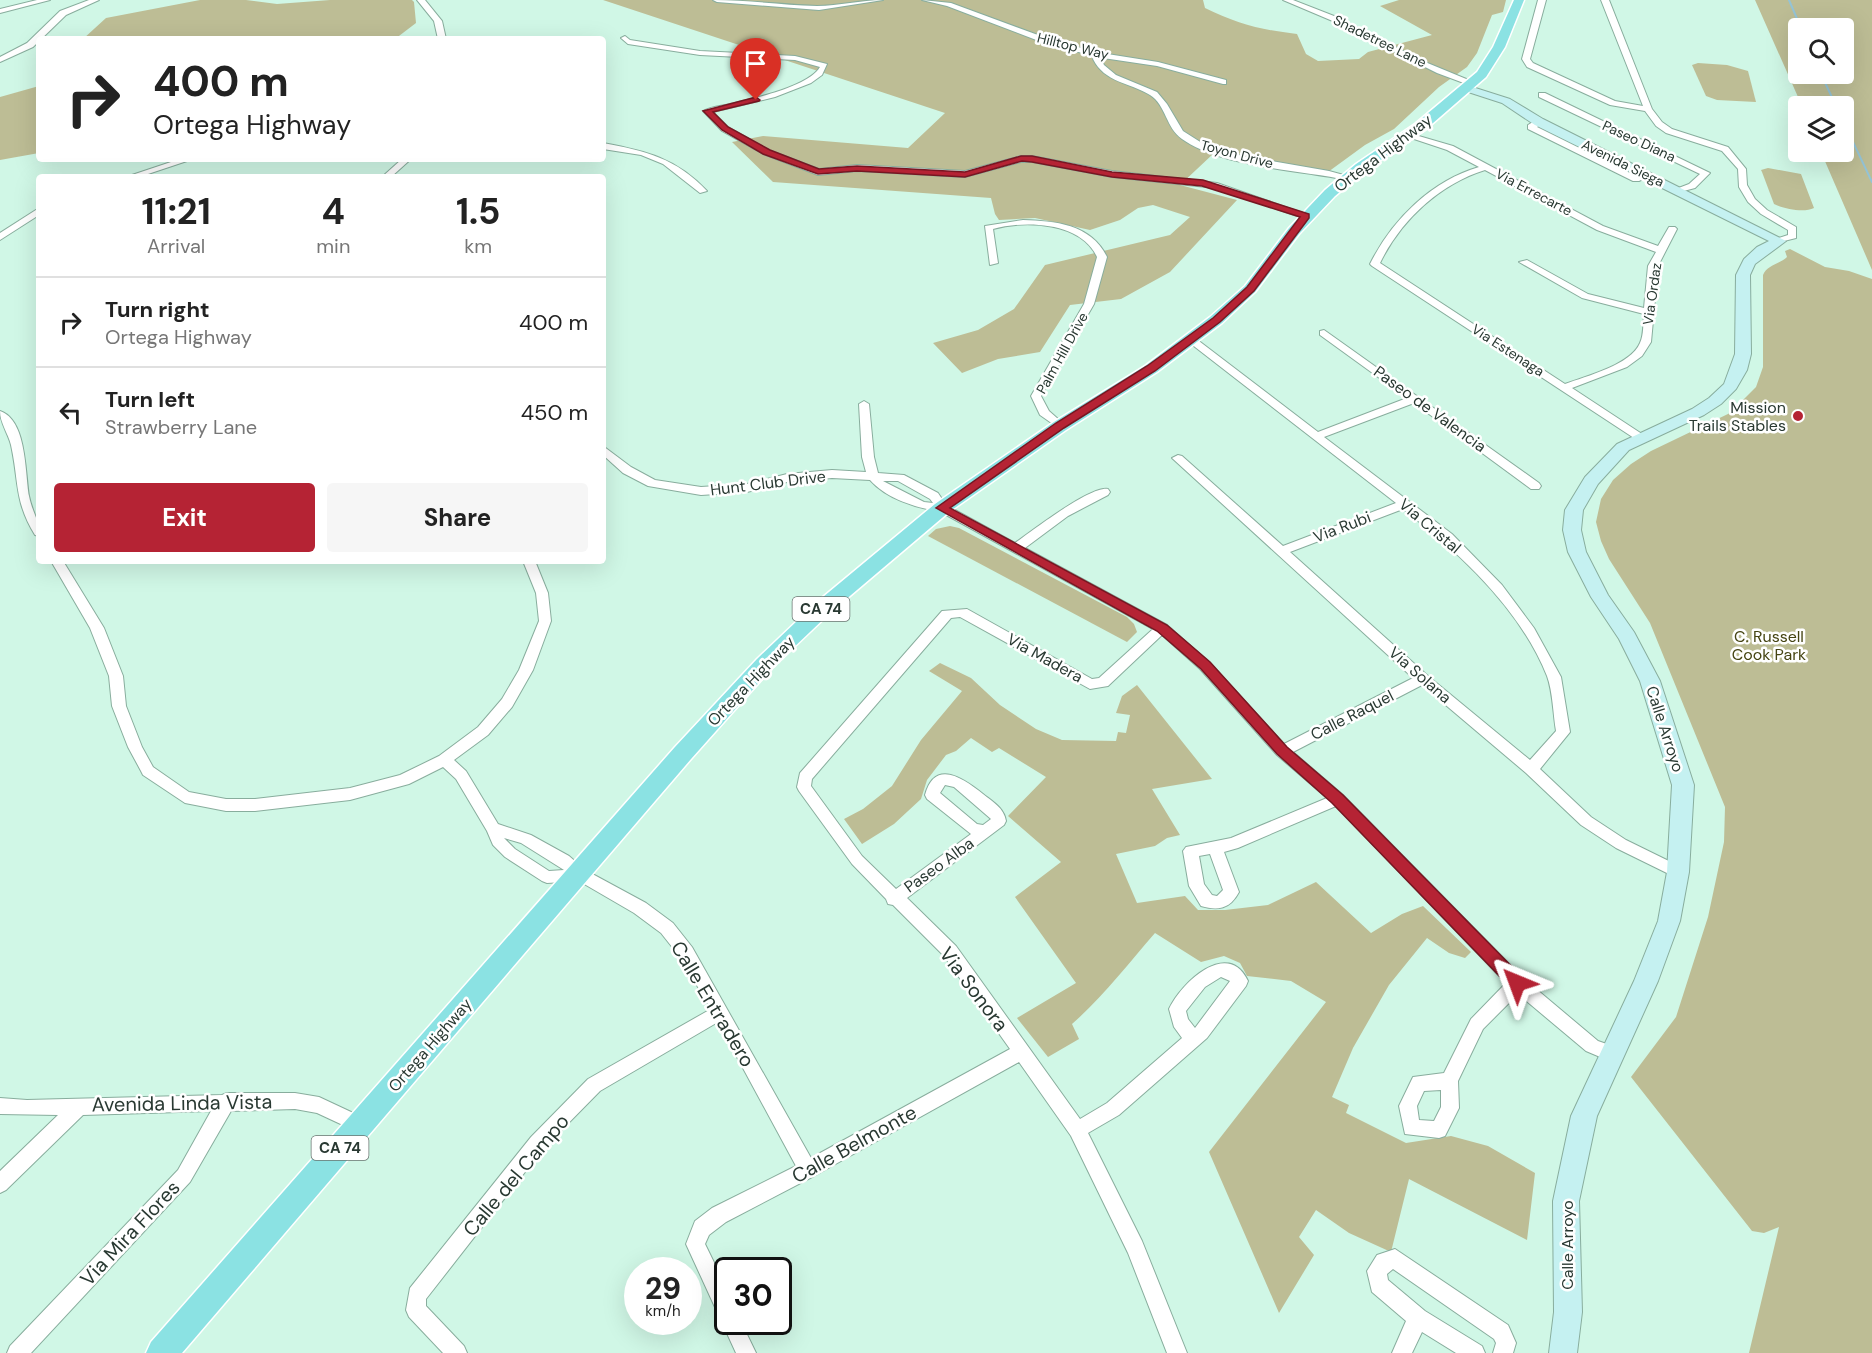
<!DOCTYPE html>
<style>
:root{--surface:#fff;--page:#f6f6f6;--text:#222;--muted:#767676;--line:#e0e0e0;--accent:#b52334}
body{margin:0;font-family:"DM Sans",sans-serif;background:var(--page);color:var(--text);height:100vh;display:flex;flex-direction:column;font-size:22px;white-space:nowrap}
*{box-sizing:border-box;margin:0}
p{font-size:20px;color:var(--muted)}
.icon{flex:none;width:33px;height:33px;fill:none;stroke:currentColor;stroke-width:2;stroke-linecap:round;stroke-linejoin:round}
.map{position:relative;flex:1;overflow:hidden}
.details{position:absolute;left:36px;top:174px;width:570px;height:390px;display:flex;flex-direction:column;background:var(--surface);border-radius:6px;box-shadow:0 6px 24px #0002}
.details>*{flex:none}
.hud{position:absolute;left:36px;top:36px;width:570px;height:126px;border-radius:6px;box-shadow:0 6px 24px #0002;background:#fff;color:var(--text);overflow:hidden}
.tools{position:absolute;left:1788px;top:18px;display:grid;gap:12px}
.tools a{display:grid;place-items:center;width:66px;height:66px;border-radius:6px;background:var(--surface);box-shadow:0 6px 24px #0002;font-size:30px}
.speed{position:absolute;left:624px;top:1257px;display:flex;gap:12px;font-size:30px;font-weight:700;text-align:center}
.speed>*{display:grid;place-content:center;width:78px;height:78px;border-radius:50%;background:var(--surface);box-shadow:0 6px 24px #0002;line-height:1}
.speed small{font-size:15px;font-weight:400}
.speed .limit{border:3px solid #111;border-radius:9px;background:#fff;color:#111}
.pin{position:absolute;display:grid;place-items:center;width:51px;height:51px;color:#fff;margin:-62px -26px;border-radius:50% 50% 50% 0;rotate:-45deg;box-shadow:0 0 6px #0007}
.pin .icon{rotate:45deg}
.me{position:absolute;width:66px;margin:-33px;rotate:316deg;stroke-linejoin:round;filter:drop-shadow(0 0 4px #0008)}
.turn{display:flex;align-items:center;gap:21px;height:126px;padding:0 18px;font-size:27px}
.turn .icon{width:78px;height:78px;stroke-width:2.5}
.turn b{display:block;font-size:42px;line-height:51px}
.eta{display:flex;justify-content:space-evenly;align-items:center;height:102px;text-align:center}
.eta b{font-size:36px;font-weight:700;line-height:42px}
.action{display:flex;gap:12px;margin-top:auto;padding:12px 18px}
.action a{flex:1;height:69px;border-radius:6px;background:var(--accent);color:#fff;font-size:24px;font-weight:700;line-height:69px;text-align:center}
.action a+a{background:var(--page);color:var(--text)}
ul{padding:0;list-style:none}
li{display:flex;align-items:center;gap:18px;height:90px;padding:0 18px;border-top:2px solid var(--line)}
li div{flex:1}
li b{display:block;font-size:22px}
li em{font-style:normal}
.map>svg:first-child{display:block}
</style>
<div class="map">
<svg width="1872" height="1353" viewBox="0 0 1872 1353">
<rect width="100%" height="100%" fill="#d0f7e6"/>
<g fill="#bdbd95" fill-rule="evenodd">
<path d="M200 0H246L277 4 330 0H412L414 2 416 23 395 39H83L106 18Z"/>
<path d="M603 0H1203L1205 8C1238 24 1261 30 1297 34L1306 54 1318 61 1359 59 1368 52 1432 35 1380 6 1399 0H1506L1503 12 1492 15 1477 53 1467 67 1439 87 1394 129 1365 145 1328 172 1213 154 1180 185 1237 200 1170 272 1121 299 1070 305 1040 352 998 359 962 373 933 343 978 330 1014 309 1045 265 1170 235 1190 217 1153 205 1138 208 1120 220 1090 230 1035 218 999 220 995 214 991 198 773 182 732 142 763 136 908 148 945 113Z"/>
<path d="M1755 0H1872V270L1821 152H1844V106H1802ZM1798 28H1844V74H1798Z"/>
<path d="M1698 63 1727 65 1748 71 1756 102 1717 100 1706 96 1692 65Z"/>
<path d="M39 86V153L0 160V97Z"/>
<path d="M1768 168 1801 174 1814 208C1804 213 1784 209 1774 204L1762 172 1761 170Z"/>
<path d="M1790 249 1825 267 1849 271 1872 279V1353H1749L1779 1227 1764 1233 1752 1231 1631 1077 1676 1017 1708 917 1724 842 1725 807 1650 623 1609 559 1601 541 1596 522 1601 499 1613 480 1631 464 1651 451 1730 413 1756 387 1763 367V275C1767 265 1780 264 1787 257L1785 251Z"/>
<path d="M950 526 959 528 1127 617 1134 624 1137 632 1127 642 928 536 936 529Z"/>
<path d="M940 663 971 678 1000 705 1036 729 1062 740 1116 741 1118 732 1126 733 1130 715 1116 713 1122 696 1137 685 1212 779 1152 789 1180 835 1167 838 1155 846 1116 854 1137 903 1185 896 1198 910H1225L1268 905 1316 882 1371 933 1402 914 1423 906 1471 952 1465 958 1449 953 1427 938 1389 985 1353 1048 1332 1097 1349 1105 1346 1113 1406 1143 1451 1136 1488 1146 1535 1173 1527 1240 1409 1179 1391 1252 1349 1233 1316 1210 1299 1237 1314 1255 1279 1313 1209 1152 1326 1002 1291 981 1247 976 1240 963 1224 956 1201 962 1155 933C1128 964 1103 997 1072 1024L1079 1039 1048 1057 1017 1018 1076 983 1015 897 1061 862 1008 816 1046 777 999 748 992 752 971 738 956 751 946 755 927 780 921 799 894 824 862 844 844 819 863 809 892 786 921 740 962 691 929 671Z"/>
</g>
<g fill="none" stroke-linecap="round" stroke-linejoin="round">
<g stroke="#94c4d7" stroke-width="2">
<path d="M1789 0 1801 28"/>
<path d="M1821 74 1836 106"/>
<path d="M1844 123 1872 182"/>
</g>
<g stroke="#88ad9d" stroke-width="2">
<g id="street">
<path d="M37 0H50L0 13V9Z"/>
<path d="M89 0H99L66 15 33 47 0 62V57L27 43 60 11Z"/>
<path d="M417 0H425L442 21 446 39H438L434 21Z"/>
<path d="M713 0C748 0 782 5 817 6 839 6 861 0 883 0L819 10 717 2Z"/>
<path d="M922 0 951 3 1057 42 1101 53 1158 62 1226 80V84H1223L1157 66 1103 58 1101 59 1104 65 1116 75 1157 92 1167 104 1183 131 1205 145 1242 156 1329 171 1351 177 1347 180C1300 170 1221 167 1182 139 1166 128 1166 105 1150 95 1129 82 1105 83 1093 59L1096 56 1052 46 947 6Z"/>
<path d="M1283 0H1293L1334 16 1425 62 1476 83 1469 85 1437 73 1335 22Z"/>
<path d="M1538 0H1546L1530 59 1533 63 1615 101 1643 106 1601 0H1609L1652 109 1662 122 1672 129 1728 147 1746 169 1747 185 1755 199 1767 210 1796 227V238L1776 243V239L1788 235V230L1761 214 1748 202 1739 187 1738 169 1722 151 1666 133 1656 126 1645 111 1610 105 1527 67 1522 59Z"/>
<path d="M625 36 630 40 700 51 795 56 827 64 822 75 811 83 775 97 713 112 728 127 769 150 819 169 857 165 965 171 1021 156H1032L1112 171 1217 183 1311 216 1303 218 1216 188 1112 177 1032 162H1021L965 177 857 171 818 175 763 154 722 131 703 111C710 107 721 106 730 104 752 99 808 87 820 67L795 60 700 55 628 44 621 38Z"/>
<path d="M1539 93H1545L1710 173 1695 188 1676 193V189L1689 184 1700 174 1539 97Z"/>
<path d="M1536 120 1543 122 1537 127 1636 176 1647 172 1651 175 1639 181H1633L1528 129V125Z"/>
<path d="M1405 132 1453 146 1603 226 1658 246 1669 227H1675L1677 229 1658 266 1651 342 1642 356 1627 367 1572 388 1645 436V440H1637L1372 266 1370 264C1392 220 1431 181 1479 167L1447 150 1405 136ZM1485 170 1597 230 1656 252 1648 266 1644 308 1588 294 1527 260 1519 262 1582 298 1644 314C1643 323 1644 335 1640 343 1631 365 1586 376 1565 384L1380 263C1401 220 1440 184 1485 170Z"/>
<path d="M603 143C646 151 676 158 707 191L700 193 663 164 641 155 603 149Z"/>
<path d="M180 159H193L139 177H126Z"/>
<path d="M402 159H411L391 177H382Z"/>
<path d="M39 208V215L0 240V233Z"/>
<path d="M1023 220C1055 221 1091 224 1107 257L1094 304 1041 396 1049 411 1066 426 1060 429 1040 415 1031 396 1084 304 1097 257C1081 222 1026 220 993 229L998 263 990 265 985 226Z"/>
<path d="M1324 330 1539 483 1541 486 1539 489H1531L1414 403 1324 437 1452 534 1502 585 1534 628 1561 677 1570 732 1540 769 1591 817 1626 840 1683 868 1686 872 1683 876 1678 878 1673 876 1616 848 1581 825 1526 773 1422 685 1293 752 1343 795 1523 978 1598 1041 1618 1048 1621 1054 1618 1060 1612 1062 1586 1051 1518 994 1483 1029 1458 1081 1459 1108 1445 1136 1439 1138 1405 1134 1399 1106 1413 1077 1444 1073 1471 1019 1506 983 1336 806 1238 848 1224 852 1239 892C1230 909 1218 911 1201 906L1189 886 1183 851 1186 847 1231 838 1327 798 1277 755 1200 669 1162 635 1108 686 1090 689 960 617 951 618 812 779 811 786 862 856 896 889 971 834 927 799 925 795C935 758 964 779 983 794 993 802 1004 808 1006 821L1004 825 907 898 956 946 1080 1119 1107 1103 1182 1038 1174 1027 1169 1009C1181 983 1228 938 1248 981L1246 986 1207 1038 1119 1115 1088 1133 1142 1241 1187 1353H1167L1128 1253 1071 1136 1019 1062 814 1176 726 1222 709 1235 705 1244 728 1291V1322H741L756 1353H736L686 1244 695 1221 712 1208 796 1166 718 1022 600 1091 543 1149 426 1299V1306L464 1346 467 1353H443L409 1317 406 1310 410 1288 531 1137 588 1079 711 1009 680 957 661 933 634 913 579 881 547 883 542 881 505 857 493 845 487 831 456 779 443 767 409 784 350 800 255 811H226L185 803 143 775 141 771 128 747 112 706 109 676 90 628 51 561H63L104 628 123 676 126 706 142 747 153 767 189 792 226 799H255L350 788 400 775 439 756 478 727 502 699 519 670 539 621 536 593 523 561H535L548 593 551 621 533 670 512 707 488 735 454 760 466 771 498 824 531 835 569 856 585 870 646 903 673 923 692 947 811 1158 1010 1049 944 956 893 905 888 904 886 899 852 864 799 791 797 787 800 773 942 611 967 609 1092 679 1099 678 1153 629 939 511C915 508 886 498 870 480L832 478 787 482 747 492 701 495 648 486 623 473 603 455V446L631 467 655 480 701 487 747 484 787 474 832 470 866 472 862 457 859 404 864 401 869 404 874 457 878 473 904 475 938 493 946 505 1015 543C1032 531 1090 486 1108 489L1110 492 1108 495 1068 516 1025 548 1167 625 1210 663 1284 744 1413 678 1172 458 1178 455 1182 456 1283 546 1396 503 1186 340 1187 338H1195L1318 432 1407 398 1320 335V331ZM883 481H898L930 499 933 503 924 502ZM1403 509C1458 551 1521 610 1547 676 1553 692 1553 714 1556 731L1530 760 1428 676 1290 552ZM945 785 954 787 991 819 983 825 977 824 940 793ZM504 838 521 843 564 870 549 871 515 849ZM1210 854 1223 890 1217 896 1212 895 1204 884 1199 856ZM1221 977 1230 981 1195 1028 1188 1019 1186 1011 1205 987ZM1441 1090V1107L1434 1121 1419 1120 1417 1106 1424 1091Z"/>
<path d="M0 411C27 420 25 473 29 496 32 512 39 518 39 536L35 535C14 501 19 481 11 445 8 433 0 423 0 411Z"/>
<path d="M227 1093H295L319 1097 366 1119 369 1125 366 1131 360 1133 317 1113 295 1109 231 1111 190 1182 31 1353H7L10 1346 178 1170 211 1111 83 1115 6 1190 0 1193V1171L58 1115 0 1114V1098L27 1100 222 1095Z"/>
<path d="M1395 1249 1508 1325 1516 1343 1513 1353H1493L1496 1343 1494 1339 1393 1269 1387 1274 1388 1280 1425 1311 1482 1346 1485 1353H1456L1422 1332 1412 1353H1392L1406 1321 1372 1292 1367 1271 1377 1255Z"/>
</g>
</g>
<g stroke="#88ad9d" stroke-width="2">
<path id="secondary" d="M1466 85 1510 99 1543 119 1786 241 1755 264 1750 275 1751 354 1747 370 1736 389 1721 404 1704 415 1629 450 1598 484 1583 510 1581 530 1586 552 1608 595 1634 632 1660 681 1694 785 1689 872 1680 921 1658 981 1597 1116 1579 1201 1582 1312 1577 1353H1549L1554 1312 1553 1201 1571 1116 1634 981 1658 921 1667 872 1672 785 1640 681 1619 639 1591 597 1568 552 1563 530 1565 510 1585 477 1617 444 1692 409 1709 398 1724 384 1735 354 1736 275 1744 259 1757 247 1769 241 1535 125 1502 103 1462 90 1460 88Z"/>
</g>
<g stroke="#fff" stroke-width="3">
<path id="primary" d="M1514 0H1524L1505 47 1486 77 1425 130 1366 170 1335 196 1299 234 1255 292 1222 323 1157 372 1066 430 949 512 831 612 771 669 691 759 182 1353H146L151 1342 675 747 757 659 817 602 935 504 1054 422 1145 366 1210 317 1245 286 1289 228 1325 190 1356 164 1415 124 1477 72 1493 47Z"/>
</g>
<use href="#street" fill="#fff" fill-rule="evenodd"/>
<use href="#secondary" fill="#c5f1f1" fill-rule="evenodd"/>
<use href="#primary" fill="#8be2e3" fill-rule="evenodd"/>
</g>
<path fill="#b52334" stroke="#761722" stroke-width="1.5" d="M756 97 760 100 759 101 713 112 728 127 770 150 819 169 857 166 965 172 1021 156H1032L1112 172 1203 180 1309 214V218L1254 291 1220 322 1155 371 1064 428 950 508 1167 625 1210 662 1287 747 1343 795 1523 978 1525 983 1523 988 1517 990 1511 988 1332 803 1277 754 1201 669 1157 631 936 508 1056 423 1147 366 1213 318 1247 287 1300 217 1202 186 1112 177 1032 162 1022 161 965 177 857 171 818 174 763 154 722 130 703 111Z"/>
<circle fill="#b52334" stroke="#fff" stroke-width="2" cx="1798" cy="416" r="6"/>
<g text-anchor="middle" dominant-baseline="central" stroke-width="5" stroke-linejoin="round" paint-order="stroke">
<g font-size="14" fill="#293932" stroke="#fff">
<text transform="translate(1380 41) rotate(26)">Shadetree Lane</text>
<text transform="translate(1073 46) rotate(14)">Hilltop Way</text>
<text transform="translate(1639 141) rotate(25)">Paseo Diana</text>
<text transform="translate(1237 154) rotate(15)">Toyon Drive</text>
<text transform="translate(1623 163) rotate(26)">Avenida Siega</text>
<text transform="translate(1534 192) rotate(28)">Via Errecarte</text>
<text transform="translate(1652 294) rotate(-82)">Via Ordaz</text>
<text transform="translate(1508 350) rotate(33)">Via Estenaga</text>
<text transform="translate(1062 353) rotate(-61)">Palm Hill Drive</text>
</g>
<g fill="#fff" stroke="#697470" stroke-width="1.5">
<rect x="792.5" y="597" width="57" height="24" rx="4.5"/>
<rect x="311.5" y="1136" width="57" height="24" rx="4.5"/>
</g>
<g font-size="15" font-weight="bold" fill="#293932">
<text x="821" y="609">CA 74</text>
<text x="340" y="1148">CA 74</text>
</g>
<g font-size="16" fill="#293932" stroke="#fff">
<text transform="translate(1383 153) rotate(-37)">Ortega Highway</text>
<text transform="translate(1430 409) rotate(36)">Paseo de Valencia</text>
<text transform="translate(768 483) rotate(-7)">Hunt Club Drive</text>
<text transform="translate(1430 526) rotate(40)">Via Cristal</text>
<text transform="translate(1342 527) rotate(-21)">Via Rubi</text>
<text transform="translate(1045 658) rotate(29)">Via Madera</text>
<text transform="translate(1420 675) rotate(41)">Via Solana</text>
<text transform="translate(751 681) rotate(-46)">Ortega Highway</text>
<text transform="translate(1352 715) rotate(-27)">Calle Raquel</text>
<text transform="translate(1665 729) rotate(72)">Calle Arroyo</text>
<text transform="translate(939 865) rotate(-36)">Paseo Alba</text>
<text transform="translate(430 1045) rotate(-49)">Ortega Highway</text>
<text transform="translate(1567 1245) rotate(-90)">Calle Arroyo</text>
</g>
<g font-size="16" fill="#293932" stroke="#fff" text-anchor="end">
<text x="1786" y="407">Mission<tspan x="1786" dy="18">Trails Stables</tspan></text>
</g>
<g font-size="16" fill="#454412" stroke="#fff">
<text x="1769" y="636">C. Russell<tspan x="1769" dy="18">Cook Park</tspan></text>
</g>
<g font-size="20" fill="#293932" stroke="#fff">
<text transform="translate(974 989) rotate(53)">Via Sonora</text>
<text transform="translate(713 1004) rotate(59)">Calle Entradero</text>
<text transform="translate(182 1103) rotate(-1)">Avenida Linda Vista</text>
<text transform="translate(854 1144) rotate(-29)">Calle Belmonte</text>
<text transform="translate(516 1175) rotate(-50)">Calle del Campo</text>
<text transform="translate(130 1233) rotate(-47)">Via Mira Flores</text>
</g>
</g>
</svg>
<div class="tools">
<a><svg class="icon" aria-label="search" viewBox="0 0 24 24"><circle cx="10" cy="10" r="6"/><path d="M15 15l6 6"/></svg></a>
<a><svg class="icon" aria-label="layers" viewBox="0 0 24 24"><path d="M12 4l9 5-9 5-9-5zM3 14l9 5 9-5"/></svg></a>
</div>
<div class="speed"><div>29<small>km/h</small></div><div class="limit">30</div></div>
<div class="pin" style="left:756px;top:100px;background:#d93025"><svg class="icon" aria-label="arrive" viewBox="0 0 24 24"><path d="M6 21V4h12l-3 4 3 4H6"/></svg></div>
<svg class="me" style="left:1517px;top:983px" viewBox="-20 -20 40 40"><path d="M0-17L14 15 0 8-14 15z" fill="#b52334" stroke="#fff" stroke-width="4"/></svg>
<div class="hud">
<div class="turn"><svg class="icon" aria-label="right" viewBox="0 0 24 24"><path d="M7 20v-9h11M14 6l5 5-5 5"/></svg><div><b>400 m</b>Ortega Highway</div></div>
</div>
<section class="details">
<div class="eta">
<div><b>11:21</b><p>Arrival</p></div>
<div><b>4</b><p>min</p></div>
<div><b>1.5</b><p>km</p></div>
</div>
<ul>
<li><svg class="icon" aria-label="right" viewBox="0 0 24 24"><path d="M7 20v-9h11M14 6l5 5-5 5"/></svg><div><b>Turn right</b><p>Ortega Highway</p></div><em>400 m</em></li>
<li><svg class="icon" aria-label="left" viewBox="0 0 24 24"><path d="M17 20v-9H6M10 6l-5 5 5 5"/></svg><div><b>Turn left</b><p>Strawberry Lane</p></div><em>450 m</em></li>
</ul>
<div class="action"><a>Exit</a><a>Share</a></div>
</section>
</div>
